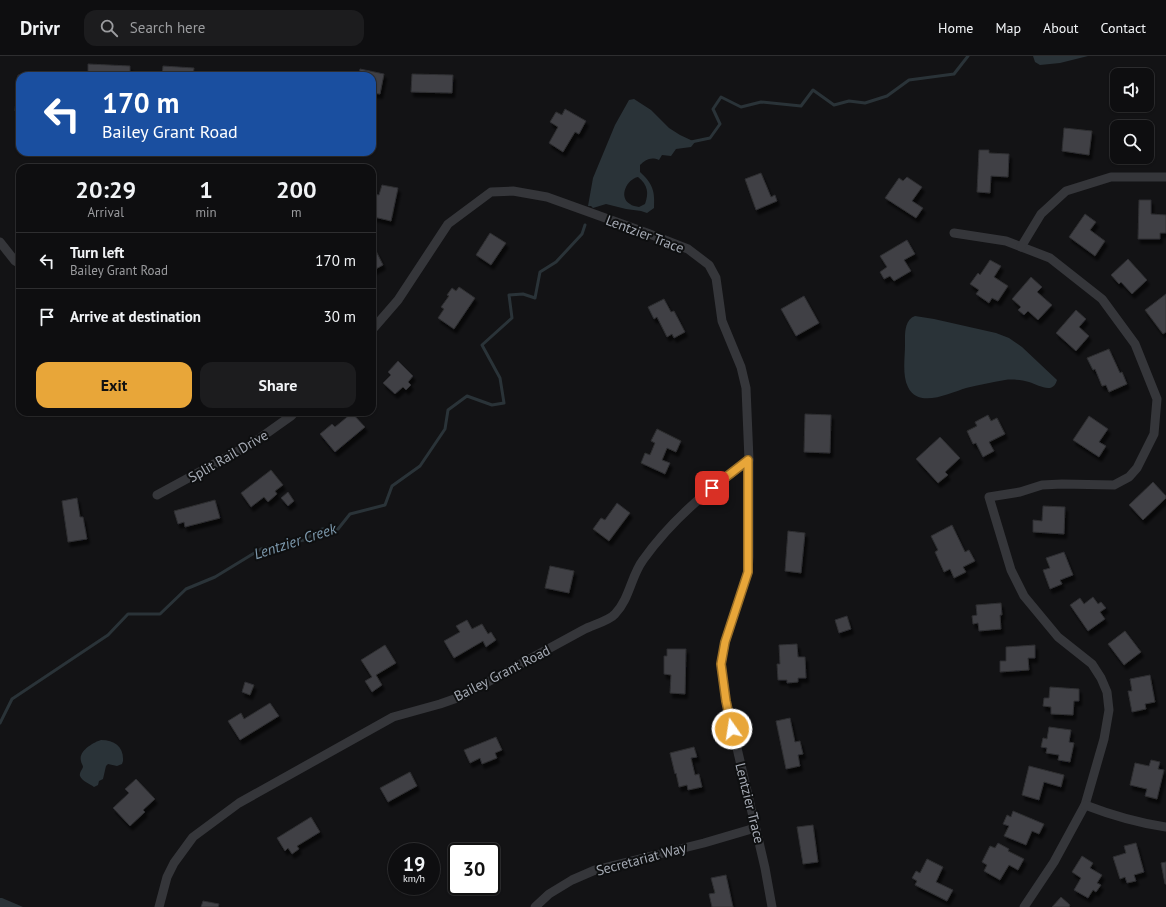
<!DOCTYPE html>
<style>
:root{--surface:#0e0e10;--page:#1c1c1e;--text:#f1f3f6;--muted:#9b9c9f;--line:#2e2e30;--accent:#e8a639}
body{margin:0;font-family:"PT Sans",sans-serif;background:var(--page);color:var(--text);height:100vh;display:flex;flex-direction:column;font-size:15px;white-space:nowrap}
*{box-sizing:border-box;margin:0}
p{font-size:13px;color:var(--muted)}
.icon{flex:none;width:22px;height:22px;fill:none;stroke:currentColor;stroke-width:2;stroke-linecap:round;stroke-linejoin:round}
.map{position:relative;flex:1;overflow:hidden}
.drawer{position:absolute;left:16px;top:108px;width:360px;height:252px;display:flex;flex-direction:column;background:var(--surface);border-radius:12px;box-shadow:0 1px 3px #0004,0 0 0 1px var(--line)}
.drawer>*{flex:none}
.banner{position:absolute;left:16px;top:16px;width:360px;height:84px;border-radius:12px;box-shadow:0 1px 3px #0004,0 0 0 1px var(--line);background:#1a4fa0;color:#fff;overflow:hidden}
.tools{position:absolute;left:1110px;top:12px;display:grid;gap:8px}
.tools a{display:grid;place-items:center;width:44px;height:44px;border-radius:8px;background:var(--surface);box-shadow:0 1px 3px #0004,0 0 0 1px var(--line);font-size:20px}
.speed{position:absolute;left:388px;top:787px;display:flex;gap:8px;font-size:20px;font-weight:700;text-align:center}
.speed>*{display:grid;place-content:center;width:52px;height:52px;border-radius:50%;background:var(--surface);box-shadow:0 1px 3px #0004,0 0 0 1px var(--line);line-height:1}
.speed small{font-size:10px;font-weight:400}
.speed .limit{border:2px solid #111;border-radius:6px;background:#fff;color:#111}
.pin{position:absolute;display:grid;place-items:center;width:34px;height:34px;color:#fff;margin:-17px;border-radius:8px;box-shadow:0 2px 6px #0006}
.me{position:absolute;width:44px;margin:-22px;rotate:347deg;stroke-linejoin:round;filter:drop-shadow(0 0 3px #0008)}
.turn{display:flex;align-items:center;gap:14px;height:84px;padding:0 20px;font-size:18px}
.turn .icon{width:52px;height:52px;stroke-width:2.5}
.turn b{display:block;font-size:28px;line-height:34px}
.eta{display:flex;justify-content:space-evenly;align-items:center;height:68px;text-align:center}
.eta b{font-size:24px;font-weight:600;line-height:28px}
.action{display:flex;gap:8px;margin-top:auto;padding:8px 20px}
.action a{flex:1;height:46px;border-radius:12px;background:var(--accent);color:#111;font-size:16px;font-weight:600;line-height:46px;text-align:center}
.action a+a{background:var(--page);color:var(--text)}
ul{padding:0;list-style:none}
li{display:flex;align-items:center;gap:12px;height:56px;padding:0 20px;border-top:1px solid var(--line)}
li div{flex:1}
li b{display:block;font-size:15px}
li em{font-style:normal}
header{display:flex;align-items:center;gap:24px;box-sizing:border-box;height:56px;padding:0 20px;background:var(--surface);border-bottom:1px solid var(--line)}
header strong{font-size:19px}
nav{display:flex;gap:22px;margin-inline-start:auto;font-size:14px}
.search{width:280px;height:36px;background:var(--page);display:flex;align-items:center;gap:10px;box-sizing:border-box;padding:0 14px;border-radius:12px;color:var(--muted);font-size:15px}
.map>svg:first-child{display:block}
</style>
<header>
<strong>Drivr</strong>
<div class="search"><svg class="icon" aria-label="search" viewBox="0 0 24 24"><circle cx="10" cy="10" r="6"/><path d="M15 15l6 6"/></svg>Search here</div>
<nav><a>Home</a><a>Map</a><a>About</a><a>Contact</a></nav>
</header>
<div class="map">
<svg width="1166" height="851" viewBox="0 0 1166 851">
<defs>
<filter id="shadow"><feDropShadow dx="2.5" dy="4.5" stdDeviation="1" flood-color="#0009"/></filter>
</defs>
<rect width="100%" height="100%" fill="#131315"/>
<g fill="#2a3338" fill-rule="evenodd">
<path d="M1033 0H1088L1060 7 1040 9 1035 6Z"/>
<path d="M634 43 651 54 669 72 680 79 695 86 691 91 676 93 671 100 662 99 659 104C651 101 646 103 640 109V116C653 128 655 135 654 152L647 157 641 155 626 153 606 148 593 152 591 150H588L593 122 615 69 629 44ZM638 121C648 129 649 137 645 148L639 151C636 150 632 150 630 148 618 141 627 123 638 121Z"/>
<path d="M915 260 934 263 996 277 1009 282 1022 291 1057 324C1053 339 1039 329 1029 326 1022 324 1012 323 1005 324 992 326 979 329 966 332 950 337 918 353 908 331 902 319 905 302 905 289 905 278 904 264 915 260Z"/>
<path d="M101 684C115 684 124 691 123 705L122 708 117 710 108 708 106 710 103 723 99 725 98 729 94 731C90 728 82 725 80 720 79 717 82 714 83 711 83 709 81 707 81 705 78 695 94 686 101 684Z"/>
<path d="M0 842H2L23 851H0Z"/>
</g>
<g fill="none" stroke-linecap="round" stroke-linejoin="round">
<g stroke="#2a3338" stroke-width="3">
<path d="M691 86 710 82 720 68 713 53 721 41 741 51 761 46 801 50 813 34 834 49 849 45 865 47 887 40 909 24 954 18 968 0"/>
<path d="M0 667 12 643 108 579 128 558H160L186 533 215 521 261 493 304 484 322 473H338L350 458 385 449 392 430 420 410 445 373 448 354 467 340 492 349 504 347 500 322 482 289 512 262 509 239 523 238 535 242 540 216 556 206 582 178 585 169"/>
</g>
</g>
<g fill="#404145" stroke="#2e2e31" filter="url(#shadow)">
<path d="M88 8 130 10V20H88Z"/>
<path d="M163 10 194 12 193 20H162Z"/>
<path d="M360 13 384 18 380 38 372 37V20H359Z"/>
<path d="M329 16 342 18V20H328Z"/>
<path d="M276 17 296 18V20H276Z"/>
<path d="M412 18 453 19 452 37 411 36Z"/>
<path d="M18 19H30L20 20V55H15Z"/>
<path d="M565 53 586 65 579 78 575 76 563 96 549 87 558 71 550 66 556 56 562 59Z"/>
<path d="M1064 72 1092 75 1089 99 1062 95Z"/>
<path d="M979 94H989V97L1009 98 1008 121 991 120 990 137 977 136Z"/>
<path d="M761 117 771 141 775 139 777 145 756 154 745 123Z"/>
<path d="M907 121 922 131 912 145 923 152 916 162 885 142 899 122 903 125Z"/>
<path d="M382 129 398 132 391 165 374 161 376 149 372 148 373 138 379 139Z"/>
<path d="M1139 144H1151V158L1166 159V177H1160V183H1138Z"/>
<path d="M1085 158 1096 166 1090 174 1105 185 1095 200 1069 181Z"/>
<path d="M490 177 506 187 491 209 476 199Z"/>
<path d="M907 184 915 198 904 204 911 215 894 225 890 220 884 223 880 216 887 211 880 200Z"/>
<path d="M376 195 383 209 372 215V197Z"/>
<path d="M1128 203 1147 224 1132 238 1121 226 1119 228 1111 219Z"/>
<path d="M990 204 1001 210 994 221 1008 230 998 245 992 242 989 247 976 238 979 234 970 228 978 217 980 219Z"/>
<path d="M1031 221 1042 231 1037 236 1052 249 1038 264 1028 255 1024 259 1018 254 1021 251 1012 243Z"/>
<path d="M459 231 475 242 454 273 438 262 444 253 441 251 449 240 447 239 452 232 456 235Z"/>
<path d="M1166 238V276L1163 278 1145 254Z"/>
<path d="M804 240 819 267 796 280 781 253Z"/>
<path d="M664 243 671 256 674 255 685 276 674 282 672 278 667 281 657 261 654 263 648 251Z"/>
<path d="M1076 254 1086 263 1079 271 1089 280 1076 295 1056 277Z"/>
<path d="M1109 293 1120 317 1122 316 1127 328 1109 336 1106 329 1102 330 1095 313 1093 314 1087 302Z"/>
<path d="M398 305 413 320 408 326 411 329 406 334 403 331 395 338 383 327 391 319 388 316Z"/>
<path d="M352 357 365 371 335 396 320 378 332 368 335 371Z"/>
<path d="M805 358 831 359 830 397 804 396Z"/>
<path d="M988 359 991 365 997 362 1005 378 989 386 994 395 983 401 976 387 973 388 967 375 977 370 975 366Z"/>
<path d="M1089 360 1108 373 1099 386 1106 390 1099 401 1073 384Z"/>
<path d="M657 373 681 385 676 396 667 392 662 404 670 407 665 418 641 407 645 397 650 399 655 387 651 385Z"/>
<path d="M940 381 960 402 945 416 948 419 938 427 916 403Z"/>
<path d="M271 414 283 429 275 435 277 438 268 446 264 441 251 451 241 437Z"/>
<path d="M1153 426 1166 440V442L1143 464 1129 449Z"/>
<path d="M288 436 294 445 288 450 281 442Z"/>
<path d="M77 442 80 461H83L87 483 68 486 62 445Z"/>
<path d="M215 444 220 462 185 471 184 466 178 468 174 455Z"/>
<path d="M617 447 630 457 609 485 593 473 601 462 605 464Z"/>
<path d="M1043 450 1065 451 1064 478 1033 476V464L1042 465Z"/>
<path d="M952 469 965 496 969 494 975 505 963 511 966 516 954 522 950 513 944 516 935 496 938 494 931 480Z"/>
<path d="M788 475 805 477 801 517 785 515Z"/>
<path d="M1064 496 1073 519 1060 524 1062 528 1050 533 1043 514 1050 512 1046 502Z"/>
<path d="M550 510 574 515 569 537 545 532Z"/>
<path d="M1093 541 1098 548 1101 546 1106 552 1100 556 1105 563 1088 575 1070 549 1080 542 1084 548Z"/>
<path d="M1001 547 1002 559H1000L1001 573 979 575 978 567 973 568 972 560 977 559 976 549Z"/>
<path d="M847 560 851 573 839 577 835 564Z"/>
<path d="M467 564 472 573 482 568 488 578 491 576 496 584 486 591 483 585 454 602 444 585 460 576 456 570Z"/>
<path d="M1125 575 1141 596 1124 609 1108 588Z"/>
<path d="M797 588 798 601H805L806 622H798V626L787 627V624H778L777 608H780L779 589Z"/>
<path d="M385 589 396 607 376 619 382 629 372 636 365 625 372 621 361 604Z"/>
<path d="M1035 589V602H1028L1029 614 1000 616V605H1006V591Z"/>
<path d="M667 593H686L685 638 670 637 671 619 664 618V600H667Z"/>
<path d="M1150 619 1155 646 1145 648 1146 653 1132 656 1128 635H1132L1130 623Z"/>
<path d="M245 626 254 629 250 639 242 636Z"/>
<path d="M1050 631 1079 633V645H1074L1073 659 1051 658V651L1043 650 1044 642H1049Z"/>
<path d="M270 647 279 660 240 684 228 665 241 657 244 663Z"/>
<path d="M790 662 795 686 800 685 803 698 798 699 800 710 786 713 776 665Z"/>
<path d="M1049 671 1071 674 1069 686 1074 687 1070 706 1058 704 1059 699 1046 697 1047 692 1041 691 1043 682 1047 683Z"/>
<path d="M496 681 502 694 495 697 497 702 482 708 480 702 470 707 464 694Z"/>
<path d="M694 691 697 701 691 702 695 719 699 718 702 731 688 734 687 729 679 731 676 717 675 718 670 697Z"/>
<path d="M1151 704 1160 706 1158 713 1164 714 1157 743 1145 740 1147 733 1130 729 1135 707 1149 710Z"/>
<path d="M1029 710 1064 719 1061 731 1044 726 1039 744 1022 739Z"/>
<path d="M410 716 417 730 388 746 380 732Z"/>
<path d="M136 723 155 743 143 754 145 756 130 770 113 752 129 737 125 733Z"/>
<path d="M1013 755 1044 768 1039 778 1032 775 1026 789 1004 780 1009 770 1003 768 1007 759 1011 761Z"/>
<path d="M311 761 320 776 297 790 299 793 292 798 288 792 285 795 277 782Z"/>
<path d="M813 769 818 806 803 808 797 771Z"/>
<path d="M998 787 1009 793 1008 795 1024 803 1018 814 1009 809 1000 824 984 815 987 809 982 806 990 790 995 792Z"/>
<path d="M1136 787 1144 816 1134 819 1136 825 1127 827 1125 821 1120 823 1113 801 1126 797 1124 790Z"/>
<path d="M1082 800 1093 807 1090 812 1102 819 1097 827 1101 829 1096 836 1093 834 1088 842 1074 834 1081 822 1072 816Z"/>
<path d="M927 803 943 811 936 826 953 834 947 845 915 829 917 825 912 822 916 815 920 817Z"/>
<path d="M1166 806V828H1165L1161 807Z"/>
<path d="M726 819 733 851H712L709 838 715 837 711 822Z"/>
<path d="M1061 841 1070 849 1069 851H1052Z"/>
<path d="M203 845 219 848 218 851H201Z"/>
</g>
<g fill="none" stroke-linecap="round" stroke-linejoin="round">
<g stroke="#35363a" stroke-width="9">
<path d="M954 177 1006 185 1050 202 1102 243 1135 288 1157 343 1154 378 1137 412 1129 421 1114 429 1062 428 1042 429 1020 436 989 441 1011 514 1024 540 1058 581 1092 608 1101 622 1107 636 1109 654 1104 683 1085 749 1054 806 1024 851"/>
<path d="M0 186 15 205 20 208"/>
<path d="M1021 191 1041 158 1066 135 1111 121H1166"/>
<path d="M372 274 398 244 448 168 491 136 513 135 547 141 647 177 688 193 709 209 716 222 722 265 741 311 746 332 749 404V501L748 516 725 586 721 608 726 645 765 812 772 851"/>
<path d="M157 439 253 387 291 360 295 356"/>
<path d="M1085 749C1111 759 1138 767 1166 771"/>
<path d="M159 851 167 821 174 807 193 781 239 747 393 661 440 648 460 641C501 619 542 596 583 574 592 569 609 565 615 558 630 542 631 520 643 504 672 463 708 434 749 404"/>
<path d="M535 851 549 838 572 824 595 814 704 787 755 772"/>
</g>
</g>
<g fill="none" stroke-linecap="round" stroke-linejoin="round">
<g stroke="#976c25" stroke-width="10">
<path id="route" d="M712 432 748 404V516L725 586 721 608 726 645 732 673"/>
</g>
<use href="#route" stroke="#e8a639" stroke-width="7"/>
</g>
<g text-anchor="middle" dominant-baseline="central" stroke-width="4" stroke-linejoin="round" paint-order="stroke">
<g font-size="14" fill="#a6abb5" stroke="#0e0f10">
<text transform="translate(645 178) rotate(21)">Lentzier Trace</text>
<text transform="translate(228 400) rotate(-30)">Split Rail Drive</text>
<text transform="translate(502 617) rotate(-27)">Bailey Grant Road</text>
<text transform="translate(750 747) rotate(76)">Lentzier Trace</text>
<text transform="translate(641 803) rotate(-15)">Secretariat Way</text>
</g>
<g font-size="15" font-style="italic" fill="#7e9aae" stroke="#0e0f10">
<text transform="translate(295 485) rotate(-18)">Lentzier Creek</text>
</g>
</g>
</svg>
<div class="tools">
<a><svg class="icon" aria-label="sound" viewBox="0 0 24 24"><path d="M4 9h4l5-4v14l-5-4H4zM17 9q2 3 0 6"/></svg></a>
<a><svg class="icon" aria-label="search" viewBox="0 0 24 24"><circle cx="10" cy="10" r="6"/><path d="M15 15l6 6"/></svg></a>
</div>
<div class="speed"><div>19<small>km/h</small></div><div class="limit">30</div></div>
<div class="pin" style="left:712px;top:432px;background:#d93025"><svg class="icon" aria-label="arrive" viewBox="0 0 24 24"><path d="M6 21V4h12l-3 4 3 4H6"/></svg></div>
<svg class="me" style="left:732px;top:673px" viewBox="-20 -20 40 40"><circle r="17" fill="#e8a639" stroke="#fff" stroke-width="3"/><path d="M0-11L8 9 0 5-8 9z" fill="#fff"/></svg>
<div class="banner">
<div class="turn"><svg class="icon" aria-label="left" viewBox="0 0 24 24"><path d="M17 20v-9H6M10 6l-5 5 5 5"/></svg><div><b>170 m</b>Bailey Grant Road</div></div>
</div>
<section class="drawer">
<div class="eta">
<div><b>20:29</b><p>Arrival</p></div>
<div><b>1</b><p>min</p></div>
<div><b>200</b><p>m</p></div>
</div>
<ul>
<li><svg class="icon" aria-label="left" viewBox="0 0 24 24"><path d="M17 20v-9H6M10 6l-5 5 5 5"/></svg><div><b>Turn left</b><p>Bailey Grant Road</p></div><em>170 m</em></li>
<li><svg class="icon" aria-label="arrive" viewBox="0 0 24 24"><path d="M6 21V4h12l-3 4 3 4H6"/></svg><div><b>Arrive at destination</b></div><em>30 m</em></li>
</ul>
<div class="action"><a>Exit</a><a>Share</a></div>
</section>
</div>
